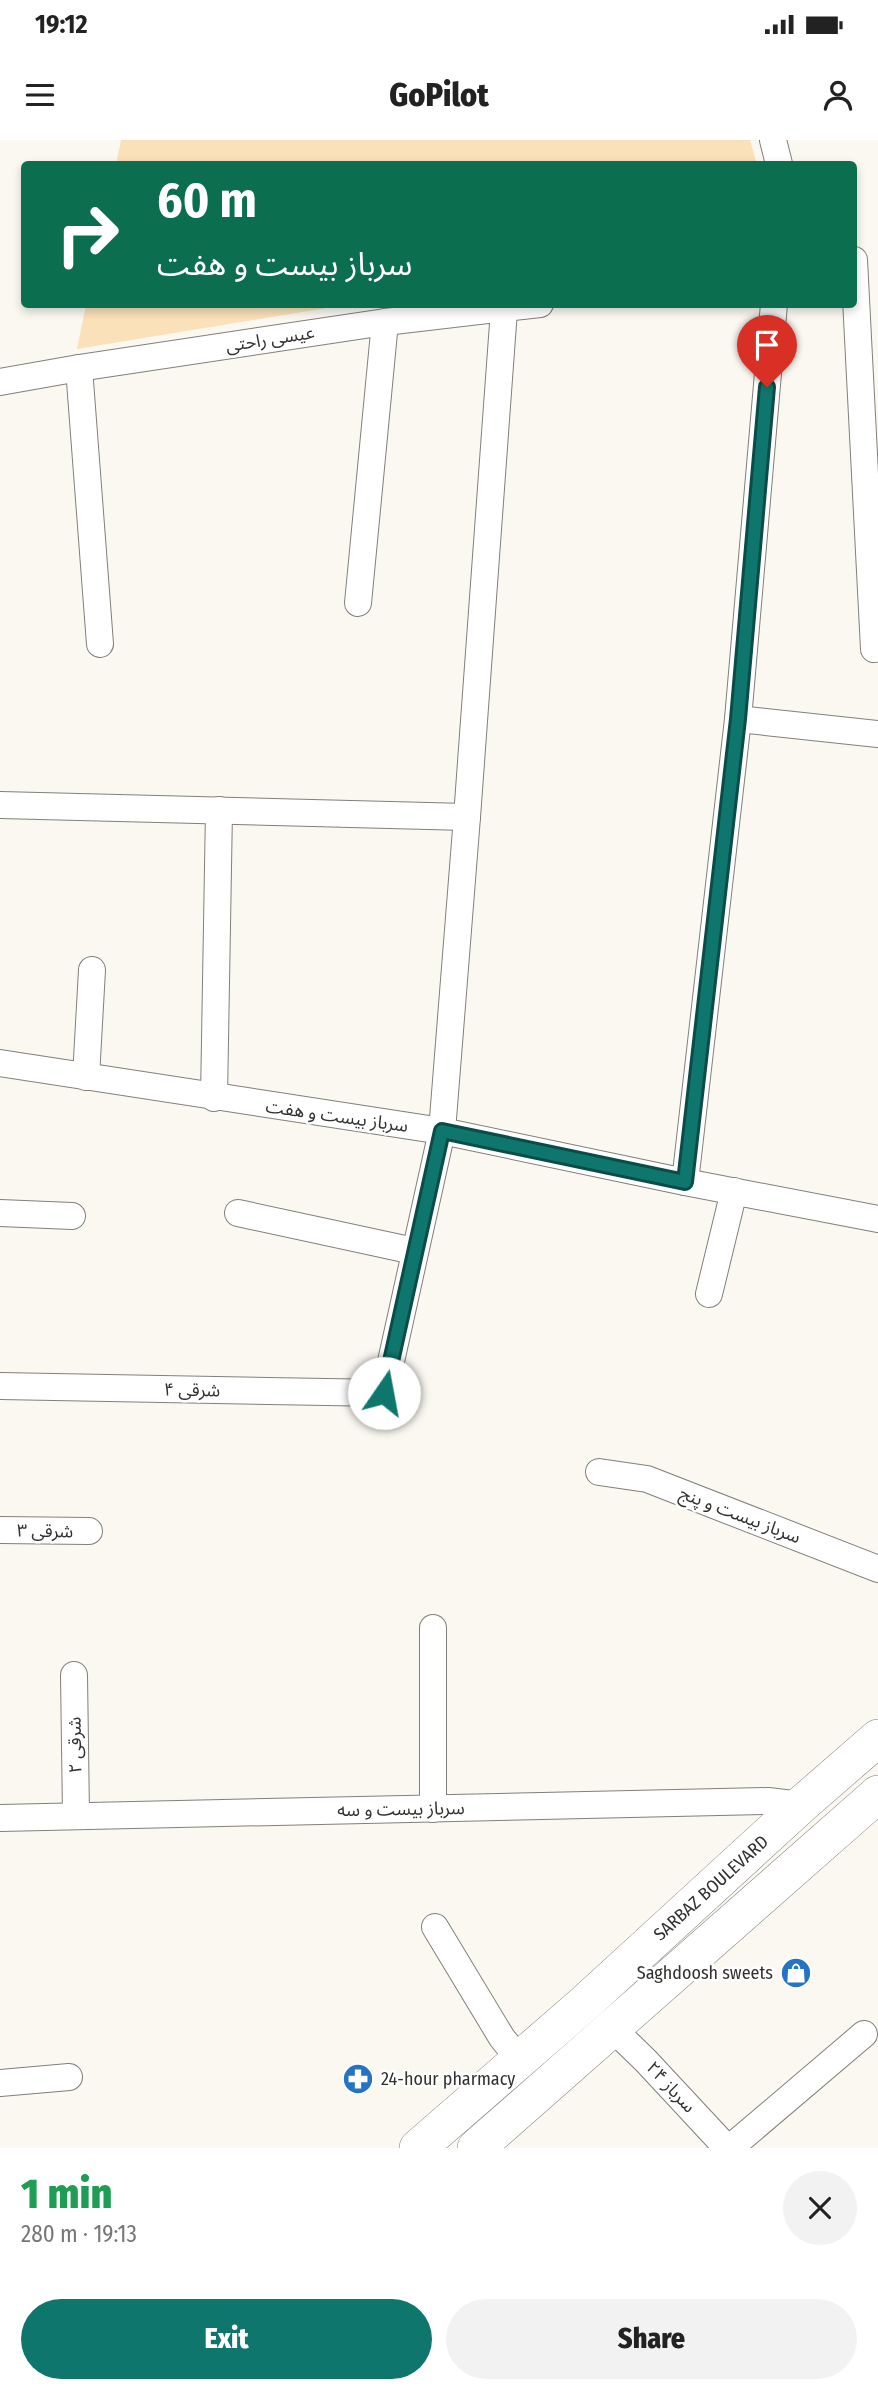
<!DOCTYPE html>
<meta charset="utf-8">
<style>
:root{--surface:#fff;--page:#f2f2f2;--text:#222;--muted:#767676;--accent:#0f766e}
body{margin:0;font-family:"Fira Sans Condensed","Noto Sans Arabic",sans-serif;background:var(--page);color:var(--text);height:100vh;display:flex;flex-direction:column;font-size:26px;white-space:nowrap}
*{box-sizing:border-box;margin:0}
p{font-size:23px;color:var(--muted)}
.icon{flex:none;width:38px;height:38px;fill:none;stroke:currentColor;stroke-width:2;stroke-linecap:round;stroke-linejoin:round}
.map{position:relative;height:2008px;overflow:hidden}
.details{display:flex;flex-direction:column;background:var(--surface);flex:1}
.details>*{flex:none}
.top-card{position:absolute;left:21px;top:21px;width:836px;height:147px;border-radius:7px;box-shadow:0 4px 10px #0003;background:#0b6e4f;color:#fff;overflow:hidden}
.pin{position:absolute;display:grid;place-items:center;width:60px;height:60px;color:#fff;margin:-72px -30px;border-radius:50% 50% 50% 0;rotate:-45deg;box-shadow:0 0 7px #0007}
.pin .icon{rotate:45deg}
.me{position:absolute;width:77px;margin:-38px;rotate:12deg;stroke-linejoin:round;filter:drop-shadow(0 0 5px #0008)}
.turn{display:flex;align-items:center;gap:24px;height:147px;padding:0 21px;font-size:32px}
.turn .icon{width:91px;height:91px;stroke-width:2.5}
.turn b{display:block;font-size:49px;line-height:60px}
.round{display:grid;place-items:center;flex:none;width:74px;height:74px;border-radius:37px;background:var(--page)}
.overview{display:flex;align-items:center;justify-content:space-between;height:119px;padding:0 21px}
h1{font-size:42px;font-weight:800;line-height:52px;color:#1e9e55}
.action{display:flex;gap:14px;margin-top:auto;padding:14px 21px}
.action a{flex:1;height:80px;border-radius:42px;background:var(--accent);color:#fff;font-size:28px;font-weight:800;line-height:80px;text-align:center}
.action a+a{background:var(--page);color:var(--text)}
.status{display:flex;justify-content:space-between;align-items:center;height:49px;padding:0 35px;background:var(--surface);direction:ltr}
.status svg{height:19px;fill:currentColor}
header{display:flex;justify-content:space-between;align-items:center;height:91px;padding:0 21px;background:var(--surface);font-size:32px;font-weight:800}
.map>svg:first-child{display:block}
</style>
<div class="status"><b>19:12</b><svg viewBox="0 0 49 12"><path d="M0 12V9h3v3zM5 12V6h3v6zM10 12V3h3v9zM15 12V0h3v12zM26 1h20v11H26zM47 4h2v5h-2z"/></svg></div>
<header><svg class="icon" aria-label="menu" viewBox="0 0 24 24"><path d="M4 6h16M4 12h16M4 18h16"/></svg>GoPilot<svg class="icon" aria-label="person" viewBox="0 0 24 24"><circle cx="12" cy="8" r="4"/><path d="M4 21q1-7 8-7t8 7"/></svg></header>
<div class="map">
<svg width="878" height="2008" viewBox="0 0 878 2008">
<rect width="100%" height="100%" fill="#fbf8f2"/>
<g fill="#fae1b9">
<path d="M121 0H750L757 24H116Z"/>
<path d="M86 165 87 164 345 165 77 209Z"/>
</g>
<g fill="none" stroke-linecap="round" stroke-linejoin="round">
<g stroke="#827f7b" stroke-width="28">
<g id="minor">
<path d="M773 0 779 24"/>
<path d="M854 120 874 509"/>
<path d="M79 228 100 504"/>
<path d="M0 242 79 228 385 182 540 164"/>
<path d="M358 463 385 182"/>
<path d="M738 579 878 594"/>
<path d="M0 665 467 677"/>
<path d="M0 923 442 991 685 1042 878 1079"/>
<path d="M86 937 92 830"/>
<path d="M214 958 219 670"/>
<path d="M685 1042 738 579 774 164"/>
<path d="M0 1073 72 1076"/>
<path d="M238 1073 414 1111"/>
<path d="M709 1154 734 1051"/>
<path d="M0 1246 384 1253 442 991 467 677 504 170"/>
<path d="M599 1332 647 1339 878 1429"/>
<path d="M0 1390 89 1391"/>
<path d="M74 1535 76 1675"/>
<path d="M433 1669V1488"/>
<path d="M0 1678 768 1661 801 1665"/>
<path d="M435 1787 502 1898 520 1920"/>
<path d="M612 1888 646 1921 727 2008"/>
<path d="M0 1943 69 1937"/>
<path d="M730 2008 864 1894"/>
</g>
</g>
<g stroke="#827f7b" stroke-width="38">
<g id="secondary">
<path d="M418 2008 585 1863 801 1665 878 1598"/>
<path d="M476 2008 878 1654"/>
</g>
</g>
<use href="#minor" stroke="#fff" stroke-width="26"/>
<use href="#secondary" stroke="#fff" stroke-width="37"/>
</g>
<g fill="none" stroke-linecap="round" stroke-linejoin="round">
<g stroke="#0a4d48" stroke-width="18">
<path id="route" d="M384 1253 442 991 685 1042 738 579 767 247"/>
</g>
<use href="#route" stroke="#0f766e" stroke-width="12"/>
</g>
<defs>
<g id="shop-disc" transform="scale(1.575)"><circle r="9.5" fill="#2474c3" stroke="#fff"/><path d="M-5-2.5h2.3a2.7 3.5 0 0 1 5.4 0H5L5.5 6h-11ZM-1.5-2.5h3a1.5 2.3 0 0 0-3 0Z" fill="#fff"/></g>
<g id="pharmacy-disc" transform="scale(1.575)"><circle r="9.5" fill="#2474c3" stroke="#fff"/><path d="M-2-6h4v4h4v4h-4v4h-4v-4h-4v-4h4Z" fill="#fff"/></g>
</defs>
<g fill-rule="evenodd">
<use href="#shop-disc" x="796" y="1833"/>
<use href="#pharmacy-disc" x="358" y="1939"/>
</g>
<g text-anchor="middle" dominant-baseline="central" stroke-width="5" stroke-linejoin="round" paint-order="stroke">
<g font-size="18" fill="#32312f" stroke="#fff">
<text transform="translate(270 199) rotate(-9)">عیسی راحتی</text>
<text transform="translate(337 976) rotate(8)">سرباز بیست و هفت</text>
<text transform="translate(192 1250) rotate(1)">شرقی ۴</text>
<text transform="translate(740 1375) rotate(21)">سرباز بیست و پنج</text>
<text transform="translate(45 1391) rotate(1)">شرقی ۳</text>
<text transform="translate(75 1605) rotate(-91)">شرقی ۲</text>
<text transform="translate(401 1669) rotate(-1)">سرباز بیست و سه</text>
<text transform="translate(711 1748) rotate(-42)">SARBAZ BOULEVARD</text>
<text transform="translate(671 1947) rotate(47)">سرباز ۲۴</text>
</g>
<g font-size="18" fill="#32312f" stroke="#fff" text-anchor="end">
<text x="773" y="1833">Saghdoosh sweets</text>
<text x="381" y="1939" text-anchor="start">24-hour pharmacy</text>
</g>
</g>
</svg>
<div class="pin" style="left:767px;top:247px;background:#d93025"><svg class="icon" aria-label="arrive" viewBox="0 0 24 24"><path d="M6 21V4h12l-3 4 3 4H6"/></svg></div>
<svg class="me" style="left:384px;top:1253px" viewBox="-20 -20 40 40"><circle r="19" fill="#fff"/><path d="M0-13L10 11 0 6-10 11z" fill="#0f766e"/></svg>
<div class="top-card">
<div class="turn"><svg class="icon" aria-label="right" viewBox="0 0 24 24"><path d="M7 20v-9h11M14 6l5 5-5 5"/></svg><div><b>60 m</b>سرباز بیست و هفت</div></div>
</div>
</div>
<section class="details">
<div class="overview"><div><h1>1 min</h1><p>280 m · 19:13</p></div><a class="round"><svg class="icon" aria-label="close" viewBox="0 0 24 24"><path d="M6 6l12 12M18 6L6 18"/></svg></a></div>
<div class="action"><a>Exit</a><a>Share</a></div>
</section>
